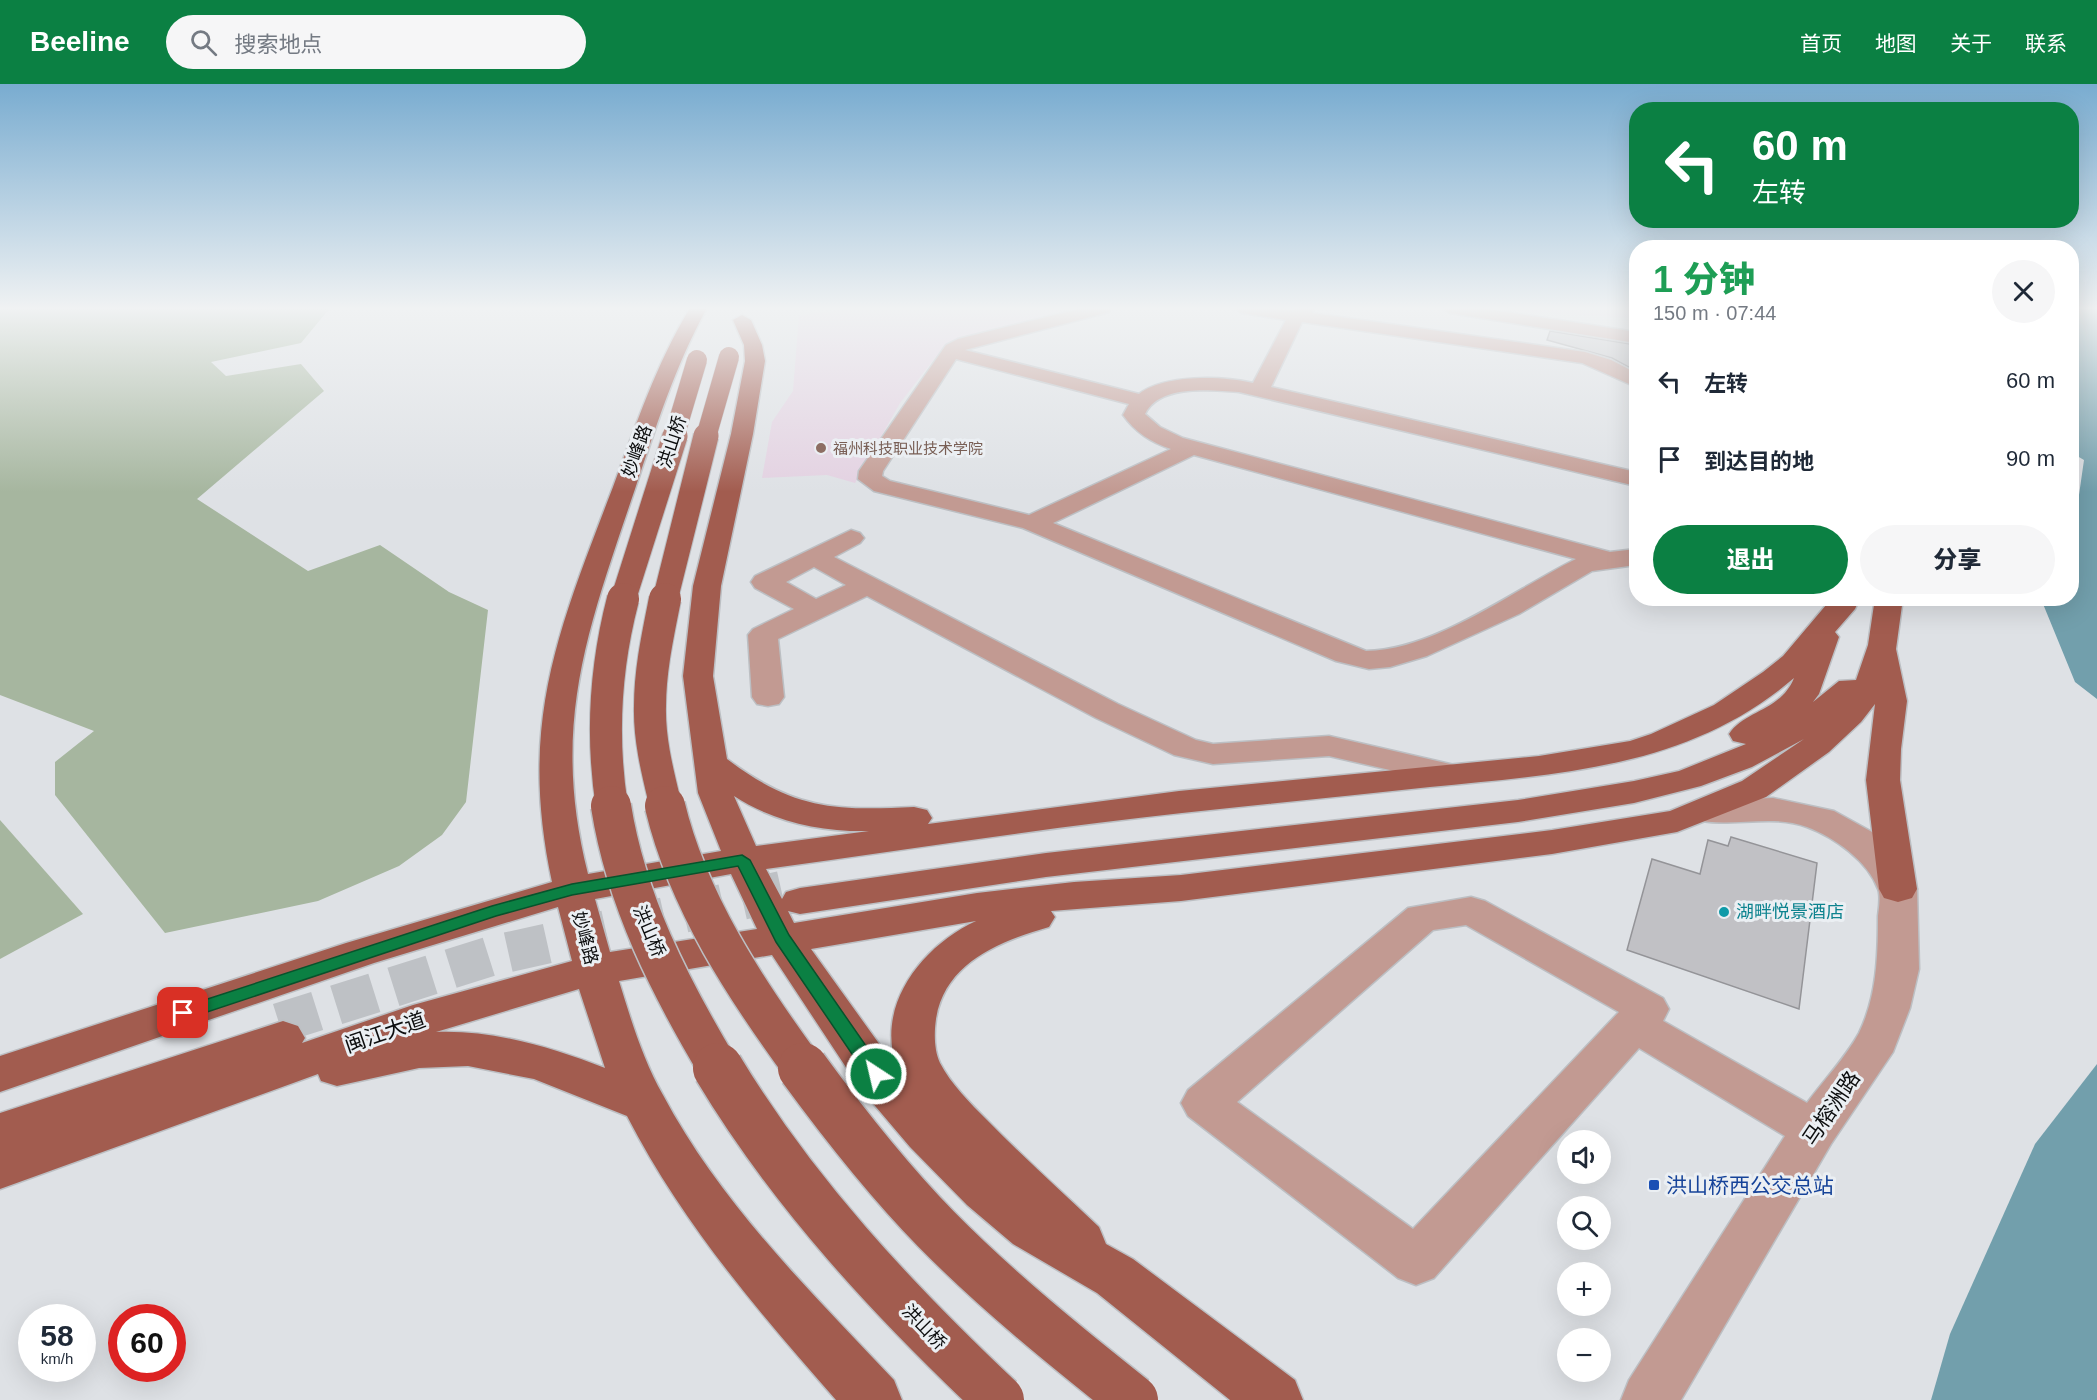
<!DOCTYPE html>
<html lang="zh">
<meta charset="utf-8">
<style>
:root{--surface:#fff;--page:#f6f6f7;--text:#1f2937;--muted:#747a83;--accent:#0b8043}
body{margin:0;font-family:Arial,"Noto Sans SC",sans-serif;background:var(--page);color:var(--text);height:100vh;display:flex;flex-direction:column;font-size:22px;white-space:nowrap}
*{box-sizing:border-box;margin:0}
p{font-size:20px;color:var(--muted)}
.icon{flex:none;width:33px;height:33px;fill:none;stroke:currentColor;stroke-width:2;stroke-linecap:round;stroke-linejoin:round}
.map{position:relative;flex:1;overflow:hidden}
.side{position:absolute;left:1629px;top:156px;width:450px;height:366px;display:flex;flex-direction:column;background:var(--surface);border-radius:24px;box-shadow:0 6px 24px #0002}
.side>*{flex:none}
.banner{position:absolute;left:1629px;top:18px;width:450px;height:126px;border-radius:24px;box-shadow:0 6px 24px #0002;background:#0b8043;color:#fff;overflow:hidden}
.buttons{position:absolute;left:1557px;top:1046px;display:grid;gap:12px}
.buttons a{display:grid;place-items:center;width:54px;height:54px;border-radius:50%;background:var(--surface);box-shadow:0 6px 24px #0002;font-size:30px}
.speed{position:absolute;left:18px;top:1220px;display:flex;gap:12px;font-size:30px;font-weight:700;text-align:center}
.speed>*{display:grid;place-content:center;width:78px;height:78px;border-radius:50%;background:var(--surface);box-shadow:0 6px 24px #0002;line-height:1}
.speed small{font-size:15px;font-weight:400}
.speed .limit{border:9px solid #d22;background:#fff;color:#111}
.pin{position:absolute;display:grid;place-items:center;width:51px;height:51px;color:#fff;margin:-26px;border-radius:12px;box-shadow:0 3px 9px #0006}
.me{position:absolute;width:66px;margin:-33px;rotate:325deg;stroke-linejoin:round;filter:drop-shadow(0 0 4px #0008)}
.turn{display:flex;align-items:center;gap:21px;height:126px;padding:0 24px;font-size:27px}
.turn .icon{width:78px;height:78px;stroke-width:2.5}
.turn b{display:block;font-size:42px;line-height:51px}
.round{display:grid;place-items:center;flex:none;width:63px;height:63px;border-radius:32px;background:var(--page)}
.head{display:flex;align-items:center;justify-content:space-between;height:102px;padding:0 24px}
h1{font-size:36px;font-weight:800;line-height:45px;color:#1e9e55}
.button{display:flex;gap:12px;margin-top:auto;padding:12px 24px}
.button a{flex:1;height:69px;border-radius:36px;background:var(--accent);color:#fff;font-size:24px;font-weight:800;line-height:69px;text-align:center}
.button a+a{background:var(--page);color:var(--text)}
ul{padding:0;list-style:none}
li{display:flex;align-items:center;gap:18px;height:78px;padding:0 24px}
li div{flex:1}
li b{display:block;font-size:22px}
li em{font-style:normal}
header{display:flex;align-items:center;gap:36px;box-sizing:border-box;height:84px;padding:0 30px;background:var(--accent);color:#fff}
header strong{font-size:28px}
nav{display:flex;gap:33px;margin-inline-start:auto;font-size:21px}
.search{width:420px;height:54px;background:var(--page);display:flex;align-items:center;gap:15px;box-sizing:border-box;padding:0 21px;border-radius:33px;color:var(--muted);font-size:22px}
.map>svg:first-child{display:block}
</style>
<header>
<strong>Beeline</strong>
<div class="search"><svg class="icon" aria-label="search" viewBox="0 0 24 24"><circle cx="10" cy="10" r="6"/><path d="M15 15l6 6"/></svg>搜索地点</div>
<nav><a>首页</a><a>地图</a><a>关于</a><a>联系</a></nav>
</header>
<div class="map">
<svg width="2097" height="1316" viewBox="0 0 2097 1316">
<rect width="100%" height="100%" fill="#dee1e5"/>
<g fill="#e3d1e1">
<path d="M863 224H1093L945 261 900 319 855 399 827 391 762 394 772 338 793 307 799 231Z"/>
<path d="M1495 224H1636V234L1510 227Z"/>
</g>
<g fill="#a6b69f">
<path d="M0 224H330L301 259 211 278 226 292 301 280 324 307 197 415 308 487 380 461 449 508 488 526 466 718 442 751 399 782 318 817 165 849 55 711V678L94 647 0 611Z"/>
<path d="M0 736 83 830 0 875Z"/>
</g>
<g fill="#729fac">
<path d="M2072 224H2097V615L2075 598 2041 515 2072 514V460L2084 376 2072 369Z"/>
<path d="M2097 980V1316H1931L1950 1250 2035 1060Z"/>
</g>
<g fill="#c1c1c5" stroke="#949498" stroke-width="1.5">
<path d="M1550 247 1636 261V287L1612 274 1547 256Z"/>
<path d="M1731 753 1817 779 1799 925 1627 866 1652 775 1700 790 1708 756 1728 762Z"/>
</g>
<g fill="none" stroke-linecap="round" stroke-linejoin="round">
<path stroke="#bec1c5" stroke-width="40" stroke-dasharray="40 20" stroke-linecap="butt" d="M279 939 491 872 799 803"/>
<g stroke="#bcbfc3" stroke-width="3">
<g id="minor">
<path d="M1083 224H1112L1109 228 965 266 1139 310C1165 290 1222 292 1253 299L1286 236 1242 229 1234 224 1294 226 1297 224H1315L1312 229 1585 268 1611 276 1636 289V303L1582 279 1302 238 1271 303 1636 388V402L1239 308C1211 306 1159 300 1145 330L1160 343 1183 354 1610 468 1636 465V481L1592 487 1519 530 1427 572 1390 583 1369 585 1336 577 1023 444 874 407 858 395 859 387 946 261 958 255ZM956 275 1129 320 1123 331C1135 348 1152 359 1171 365L1029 431 890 397 882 392 883 387ZM1194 371 1576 475C1515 505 1436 566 1366 567L1053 439Z"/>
<path d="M1441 224H1481L1636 248V259L1450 229Z"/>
<path d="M851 446 860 449 864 454 860 459 834 473 1118 620 1196 656 1213 660 1329 652 1463 683 1468 690 1463 697 1451 700 1329 672 1213 680 1174 671 1096 634 867 512 778 555 784 613 779 620 768 622 757 620 752 613 748 551 753 545 794 525 755 504 751 498 755 492ZM814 483 846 501 816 515 786 498Z"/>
<path d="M1773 714 1834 727 1872 748 1892 768 1917 805 1919 885 1910 924 1893 968 1831 1060 1681 1316H1621L1629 1296 1785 1052 1639 964 1434 1194 1416 1201 1398 1194 1188 1032 1181 1019 1188 1006 1408 824 1471 813 1485 817 1663 914 1669 925 1663 937 1807 1019C1824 996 1846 973 1859 949 1877 912 1878 871 1878 832 1879 824 1881 812 1878 805 1868 777 1834 753 1807 743 1770 729 1730 745 1693 735L1688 727 1693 719 1706 716ZM1466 841 1619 928 1413 1145 1237 1018 1433 846Z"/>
</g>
</g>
<g stroke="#bcbfc3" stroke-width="3">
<path id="major" d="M690 224H707C675 282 656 343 635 405 588 545 550 640 588 790L721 767 698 709 683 592 693 502 731 350 745 277 744 261 733 236 742 231 751 236 762 261 765 277 753 350 721 502 713 592 727 675C793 725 834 727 914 723L927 726 932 734 928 740 1179 707 1539 672 1630 657 1651 650 1714 621 1763 588 1783 572 1832 514H1860L1855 525 1835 548 1839 553 1819 610 1813 618 1839 597 1856 596 1868 561 1875 514H1903L1896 565 1907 617 1901 665 1900 696 1917 805 1912 814 1898 818 1884 814 1879 805 1866 696 1875 620 1861 638 1829 668 1766 713 1677 748 1552 770 1181 817 1051 827 1055 833 1049 843C1001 857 945 878 936 935 934 949 934 966 940 979 951 1000 970 1019 987 1036 1023 1073 1061 1107 1099 1143L1106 1160 1133 1175 1295 1296 1303 1316H1230L1097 1209 1013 1160 967 1121 910 1063 859 1003 772 871 619 897C631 936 643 976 663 1011 721 1120 810 1207 894 1296L902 1316H836C758 1227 682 1139 627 1032L534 995 468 982 419 984 337 1002 321 997 318 990 0 1105V1029L283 937 298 942 305 954 302 959 413 921 572 877 558 823 374 879 0 1008V972L346 859 552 798C518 639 558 547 613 403 636 341 656 280 690 224ZM1794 594C1781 627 1745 626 1729 650L1733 657 1746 660 1679 687 1634 697 1518 716 1046 769 800 804 786 808 782 815 766 785C905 766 1043 744 1182 729 1264 720 1347 712 1430 703 1560 690 1689 684 1794 594ZM1804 655 1742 697 1670 727 1552 746 1181 791 1074 798 977 809 794 839 788 827 800 830 1046 793 1518 738 1634 719 1701 702 1752 683ZM734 712C774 738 822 748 869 747L756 762ZM731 790 757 845 610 868 595 815ZM976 837C922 862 873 923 898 986L811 865ZM579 905 605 984C551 963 495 946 436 948Z"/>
</g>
<use href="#minor" fill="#c29a92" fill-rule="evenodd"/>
<use href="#major" fill="#a25c4f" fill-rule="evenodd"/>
<g stroke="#bcbfc3" stroke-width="21" stroke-linecap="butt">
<g id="major-bridge-far4">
<path d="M674 353 697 276"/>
<path d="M706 353 729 273"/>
</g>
</g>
<g stroke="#bcbfc3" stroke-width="27" stroke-linecap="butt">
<g id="major-bridge-far3">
<path d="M623 516 675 352"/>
<path d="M665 516 706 352"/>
</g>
</g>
<g stroke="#bcbfc3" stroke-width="34" stroke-linecap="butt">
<g id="major-bridge-far2">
<path d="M665 515C658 550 650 586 650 622 649 656 658 690 666 723"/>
<path d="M612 723C601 653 605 584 623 515"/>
</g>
</g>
<g stroke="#bcbfc3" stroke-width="43" stroke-linecap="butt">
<g id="major-bridge-far1">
<path d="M611 722C626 817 670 903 719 985"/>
<path d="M665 722C688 818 746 906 804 985"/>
</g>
</g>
<g stroke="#bcbfc3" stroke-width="53" stroke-linecap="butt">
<g id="major-bridge">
<path d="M718 984C793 1109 893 1216 999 1316"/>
<path d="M803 984C844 1040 887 1095 936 1145 997 1207 1065 1262 1133 1316"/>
</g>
</g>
<use href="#major-bridge-far4" stroke="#a25c4f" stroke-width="20"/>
<use href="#major-bridge-far3" stroke="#a25c4f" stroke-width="25"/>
<use href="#major-bridge-far2" stroke="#a25c4f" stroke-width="32"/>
<use href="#major-bridge-far1" stroke="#a25c4f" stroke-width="40"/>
<use href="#major-bridge" stroke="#a25c4f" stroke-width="50"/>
</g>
<linearGradient id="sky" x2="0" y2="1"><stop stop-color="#79acd0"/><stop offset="0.55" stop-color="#f0f2f3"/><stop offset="1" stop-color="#f0f2f3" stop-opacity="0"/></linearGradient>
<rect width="2097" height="408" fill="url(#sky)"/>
<path fill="#0b8043" stroke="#07532c" stroke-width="1.5" d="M742 771 750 776 789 851 882 985 885 990 882 995 876 997 869 995 776 858 738 782 572 811 496 832 183 936 177 934 174 929 177 925 492 822 572 800Z"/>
<circle fill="#8d6e63" stroke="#ebeff3" stroke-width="2" cx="821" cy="364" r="6"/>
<circle fill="#0f9aa8" stroke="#ebeff3" stroke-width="2" cx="1724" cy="828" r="6"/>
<rect fill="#1a4fb4" stroke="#ebeff3" stroke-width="2" x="1648" y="1095" width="12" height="12" rx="3"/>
<g text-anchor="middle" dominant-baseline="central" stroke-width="6" stroke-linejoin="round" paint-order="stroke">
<g font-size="15" fill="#785e54" stroke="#ebeff3" text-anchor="start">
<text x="833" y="364">福州科技职业技术学院</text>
</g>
<g font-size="18" fill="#0c0d0e" stroke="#ebeff3">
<text transform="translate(672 358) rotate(-72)">洪山桥</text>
<text transform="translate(637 367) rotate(-70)">妙峰路</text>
<text transform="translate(649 847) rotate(67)">洪山桥</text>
<text transform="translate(585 854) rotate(75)">妙峰路</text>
<text transform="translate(924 1243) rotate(46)">洪山桥</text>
</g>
<g font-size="18" fill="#0d838f" stroke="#ebeff3" text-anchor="start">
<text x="1736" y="828">湖畔悦景酒店</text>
</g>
<g font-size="21" fill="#0c0d0e" stroke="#ebeff3">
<text transform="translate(385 948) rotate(-19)">闽江大道</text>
<text transform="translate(1831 1024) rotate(-56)">马榕洲路</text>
</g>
<g font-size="21" fill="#164399" stroke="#ebeff3" text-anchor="start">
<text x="1666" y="1101">洪山桥西公交总站</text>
</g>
</g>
</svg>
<div class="buttons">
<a><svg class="icon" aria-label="sound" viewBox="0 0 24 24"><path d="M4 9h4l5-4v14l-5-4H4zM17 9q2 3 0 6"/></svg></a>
<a><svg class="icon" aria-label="search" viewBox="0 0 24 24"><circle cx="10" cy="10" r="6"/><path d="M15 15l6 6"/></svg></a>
<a>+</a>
<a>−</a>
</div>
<div class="speed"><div>58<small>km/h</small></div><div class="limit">60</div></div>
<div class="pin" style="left:183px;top:929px;background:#d93025"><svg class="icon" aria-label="arrive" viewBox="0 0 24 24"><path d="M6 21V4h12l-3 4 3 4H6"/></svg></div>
<svg class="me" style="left:876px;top:990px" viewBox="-20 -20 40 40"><circle r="17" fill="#0b8043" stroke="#fff" stroke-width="3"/><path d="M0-11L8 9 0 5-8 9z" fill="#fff"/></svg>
<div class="banner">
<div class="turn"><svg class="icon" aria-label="left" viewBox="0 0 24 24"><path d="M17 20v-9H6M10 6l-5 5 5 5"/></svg><div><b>60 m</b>左转</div></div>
</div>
<section class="side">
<div class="head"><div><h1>1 分钟</h1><p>150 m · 07:44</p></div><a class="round"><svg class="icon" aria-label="close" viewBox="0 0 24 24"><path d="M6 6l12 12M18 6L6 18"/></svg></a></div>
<ul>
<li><svg class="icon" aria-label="left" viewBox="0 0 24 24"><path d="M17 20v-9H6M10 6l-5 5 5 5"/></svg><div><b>左转</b></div><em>60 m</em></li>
<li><svg class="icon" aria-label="arrive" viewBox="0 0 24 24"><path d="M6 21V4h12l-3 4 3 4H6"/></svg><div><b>到达目的地</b></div><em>90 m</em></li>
</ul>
<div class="button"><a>退出</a><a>分享</a></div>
</section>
</div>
